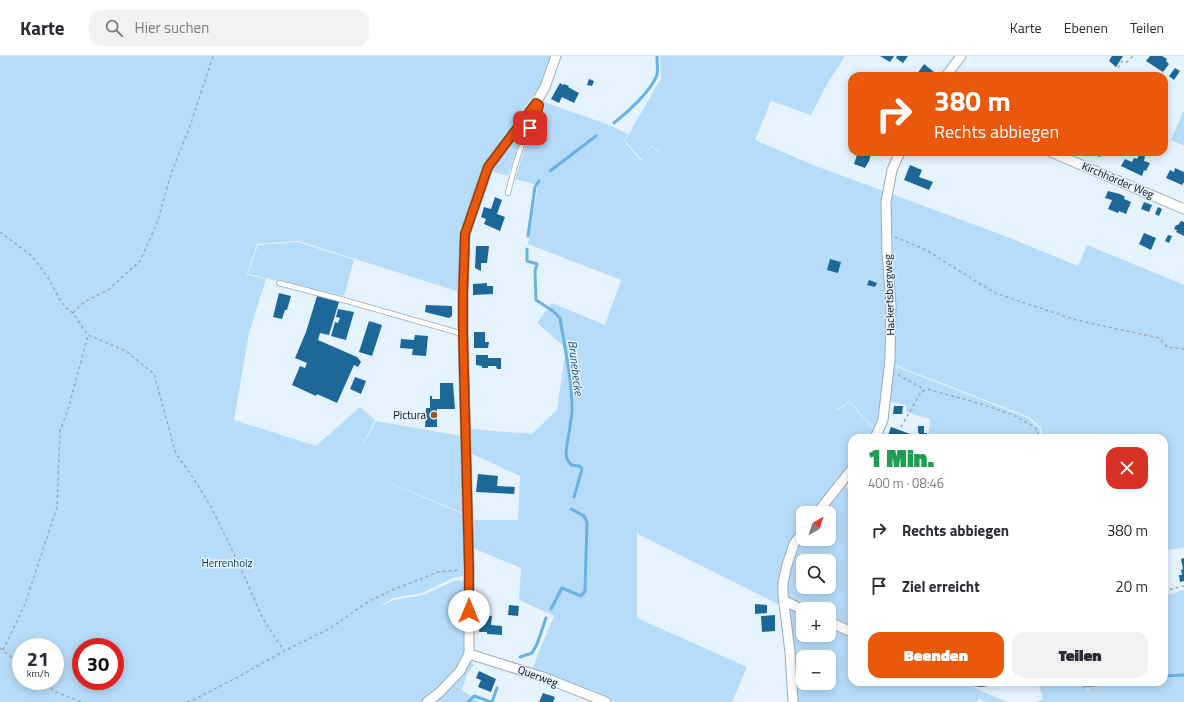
<!DOCTYPE html>
<html lang="de">
<meta charset="utf-8">
<style>
:root{--surface:#fff;--page:#f2f2f3;--text:#2b2b33;--muted:#7c7c81;--line:#e1e1e2;--accent:#ea580c}
body{margin:0;font-family:"Titillium Web",sans-serif;background:var(--page);color:var(--text);height:100vh;display:flex;flex-direction:column;font-size:15px;white-space:nowrap}
*{box-sizing:border-box;margin:0}
p{font-size:13px;color:var(--muted)}
.icon{flex:none;width:22px;height:22px;fill:none;stroke:currentColor;stroke-width:2;stroke-linecap:round;stroke-linejoin:round}
.map{position:relative;flex:1;overflow:hidden}
.drawer{position:absolute;left:848px;top:378px;width:320px;height:252px;display:flex;flex-direction:column;background:var(--surface);border-radius:12px;box-shadow:0 2px 10px #0003}
.drawer>*{flex:none}
.banner{position:absolute;left:848px;top:16px;width:320px;height:84px;border-radius:12px;box-shadow:0 2px 10px #0003;background:#ea580c;color:#fff;overflow:hidden}
.needle{width:26px;rotate:39deg}
.buttons{position:absolute;left:796px;top:450px;display:grid;gap:8px}
.buttons a{display:grid;place-items:center;width:40px;height:40px;border-radius:8px;background:var(--surface);box-shadow:0 2px 10px #0003;font-size:20px}
.speed{position:absolute;left:12px;top:582px;display:flex;gap:8px;font-size:20px;font-weight:700;text-align:center}
.speed>*{display:grid;place-content:center;width:52px;height:52px;border-radius:50%;background:var(--surface);box-shadow:0 2px 10px #0003;line-height:1}
.speed small{font-size:10px;font-weight:400}
.speed .limit{border:6px solid #d22;background:#fff;color:#111}
.pin{position:absolute;display:grid;place-items:center;width:34px;height:34px;color:#fff;margin:-17px;border-radius:8px;box-shadow:0 2px 6px #0006}
.me{position:absolute;width:44px;margin:-22px;rotate:0deg;stroke-linejoin:round;filter:drop-shadow(0 0 3px #0008)}
.turn{display:flex;align-items:center;gap:14px;height:84px;padding:0 20px;font-size:18px}
.turn .icon{width:52px;height:52px;stroke-width:2.5}
.turn b{display:block;font-size:28px;line-height:34px}
.round{display:grid;place-items:center;flex:none;width:42px;height:42px;border-radius:12px;background:var(--page)}
.overview{display:flex;align-items:center;justify-content:space-between;height:68px;padding:0 20px}
h1{font-size:24px;font-weight:800;line-height:30px;color:#1e9e55}
.button{display:flex;gap:8px;margin-top:auto;padding:8px 20px}
.button a{flex:1;height:46px;border-radius:12px;background:var(--accent);color:#fff;font-size:16px;font-weight:800;line-height:46px;text-align:center}
.button a+a{background:var(--page);color:var(--text)}
ul{padding:0;list-style:none}
li{display:flex;align-items:center;gap:12px;height:56px;padding:0 20px}
li div{flex:1}
li b{display:block;font-size:15px}
li em{font-style:normal}
header{display:flex;align-items:center;gap:24px;box-sizing:border-box;height:56px;padding:0 20px;background:var(--surface);border-bottom:1px solid var(--line)}
header strong{font-size:19px}
nav{display:flex;gap:22px;margin-inline-start:auto;font-size:14px}
.search{width:280px;height:36px;background:var(--page);display:flex;align-items:center;gap:10px;box-sizing:border-box;padding:0 14px;border-radius:12px;color:var(--muted);font-size:15px}
.map>svg:first-child{display:block}
</style>
<header>
<strong>Karte</strong>
<div class="search"><svg class="icon" aria-label="search" viewBox="0 0 24 24"><circle cx="10" cy="10" r="6"/><path d="M15 15l6 6"/></svg>Hier suchen</div>
<nav><a>Karte</a><a>Ebenen</a><a>Teilen</a></nav>
</header>
<div class="map">
<svg width="1184" height="646" viewBox="0 0 1184 646">
<rect width="100%" height="100%" fill="#e4f3fe"/>
<g fill="#b7dcf9" fill-rule="evenodd">
<path d="M0 0H551L541 29 501 84 485 110 461 177 460 236 298 185 257 188 247 219 266 223 249 277 234 364 316 390 360 351 375 364 356 401 376 365 462 380 463 457 351 411 463 458V520L453 522 422 537 393 542 379 551 394 544 423 539 454 525 466 524V600L474 609 467 618 462 634 479 646H0ZM21 591H55V625H21ZM81 591H115V625H81Z"/>
<path d="M660 0H845L827 28 811 59 771 45 755 84 813 109 1005 180 1078 210 1087 189 1184 229V492L1164 494V382H1043L1041 372 1029 361 887 306 880 361 875 373 849 345 839 353 833 351 839 354 849 346 875 374 871 382H852V408L836 428 852 434V626H961L1007 646H986L979 643 977 646H796V625L788 553 638 478 637 473V562L747 611 732 646H616L532 613 554 560 519 544 521 512 473 492V464H518L520 420 470 397V373L532 378 557 354 566 292 537 267 552 247 605 269 621 224 528 188 538 129 515 123 525 91 542 58 544 46 609 69 628 78 624 85 641 105 652 90 666 102 669 124 668 137 669 124 666 102 652 89 642 104 625 85 661 22ZM803 457H829V483H803ZM803 505H829V531H803ZM803 553H829V579H803ZM803 601H829V627H803Z"/>
<path d="M1184 54V90L1171 84Z"/>
<path d="M534 57 518 90 508 120 490 115Z"/>
<path d="M298 186 354 204 344 240 248 218 258 189Z"/>
<path d="M892 309 1028 362 1040 373 1041 382H928L930 363 906 356V349L890 346Z"/>
<path d="M1184 534V646H1036L1043 643 1038 626H1085L1088 636 1089 632 1086 626H1164V540Z"/>
</g>
<g fill="none" stroke-linecap="round" stroke-linejoin="round">
<g stroke="#6ab1e4" stroke-width="3">
<path d="M614 67C628 56 651 35 657 19 658 13 657 6 657 0"/>
<path d="M550 115 596 80"/>
<path d="M528 180 535 131 539 125"/>
<path d="M527 193V205L537 208 535 215 536 244 553 255 560 262C565 293 572 324 572 355 571 369 567 384 566 398L567 403 571 409 580 410 582 413 574 441"/>
<path d="M551 553 562 532 581 540 585 535 587 466 584 460 571 453"/>
<path d="M520 601 532 597 537 588 546 562"/>
<path d="M1164 620 1184 619"/>
<path d="M1084 630 1121 626"/>
<path d="M468 646 474 640 491 646"/>
<path d="M492 646 497 632"/>
</g>
</g>
<g fill="#1d6898">
<path d="M880 0H894L890 6Z"/>
<path d="M897 0H908L903 7 896 2Z"/>
<path d="M1112 0H1123L1116 11 1109 5Z"/>
<path d="M1150 0H1162L1167 3 1166 5 1169 8 1163 16 1146 5Z"/>
<path d="M924 8 934 16 931 20H919L917 18Z"/>
<path d="M1175 12 1180 15 1174 24 1169 20Z"/>
<path d="M589 23 594 25 592 30 587 29Z"/>
<path d="M560 27 563 29 564 28 569 30 568 31 579 37 574 47 562 41 559 47 551 43Z"/>
<path d="M858 96H866L871 98 869 105 865 112 854 108Z"/>
<path d="M1085 96H1102L1100 101Z"/>
<path d="M1140 98 1145 100 1144 105 1150 107 1146 115 1144 114 1142 120 1121 110 1125 103 1132 106 1134 102 1137 103Z"/>
<path d="M910 109 922 114 919 121 933 126 929 134 904 124Z"/>
<path d="M1175 112 1184 116V126L1182 129 1166 122 1170 114 1174 116Z"/>
<path d="M1108 135 1120 138 1125 141 1124 143 1131 146 1126 158 1119 155 1118 157 1108 153 1112 144 1105 142Z"/>
<path d="M495 141 502 144 497 158 505 161 500 175 484 168 486 163 481 161 484 151 491 153Z"/>
<path d="M1144 146 1152 149 1149 156 1141 153Z"/>
<path d="M1158 151 1162 153 1159 160 1155 158Z"/>
<path d="M1181 165 1184 166V180L1176 176 1177 174 1174 173 1176 169H1178Z"/>
<path d="M1144 177 1156 182 1151 194 1139 188Z"/>
<path d="M1168 179 1172 180 1169 187 1165 185Z"/>
<path d="M476 190H489L487 207H481V215L475 212Z"/>
<path d="M830 203 841 206 838 217 827 214Z"/>
<path d="M869 224 877 227 875 231 867 229Z"/>
<path d="M487 227V230H493V238L473 239V228Z"/>
<path d="M279 237 291 240 287 254H285L282 263 273 261Z"/>
<path d="M317 240 339 246 329 279 320 277 318 284 357 301 361 306 358 311 354 309 337 347 317 338 316 340 292 329 300 310 305 312 307 307 295 302 306 276Z"/>
<path d="M426 249 452 250V260L449 262 425 256Z"/>
<path d="M338 253 354 256 346 284 331 280 335 266 338 267 340 262 336 261Z"/>
<path d="M369 265 382 269 372 300 359 296Z"/>
<path d="M474 276H485V286H489L488 292H474Z"/>
<path d="M415 279 428 280 426 300 412 299 413 293 400 292 401 283 414 284Z"/>
<path d="M476 299H488V302H501V313H497L496 310H488V312H482V310L476 309Z"/>
<path d="M355 321 366 325 361 338 350 333Z"/>
<path d="M440 327H453L455 353H437V371H425L426 352H430V340H432V343H440Z"/>
<path d="M894 350H903L902 358H893Z"/>
<path d="M918 370H924V377H927V381H919V377H918Z"/>
<path d="M891 371 910 378 909 382H887Z"/>
<path d="M478 418 498 420 497 430 515 431 514 438 476 436Z"/>
<path d="M1184 502V525L1180 526 1179 519H1182L1181 514 1183 513 1181 503Z"/>
<path d="M755 548 767 549V557L755 558Z"/>
<path d="M509 549 519 550 518 560 508 559Z"/>
<path d="M481 559 492 560 491 569 502 570V579L487 578V576H479Z"/>
<path d="M775 559V575L762 576 761 560Z"/>
<path d="M479 615 496 623 491 636 478 631 481 624 476 622Z"/>
<path d="M967 626H993V629L982 631 971 630 968 629Z"/>
<path d="M543 637 555 641 553 646H539Z"/>
</g>
<g fill="none" stroke-linecap="round" stroke-linejoin="round">
<g stroke="#9dabb6" stroke-width="6">
<g id="service">
<path d="M508 137C512 121 516 104 522 89 527 76 537 64 539 49L536 47"/>
<path d="M279 227 340 243 463 278"/>
</g>
</g>
<g stroke="#9dabb6" stroke-width="11">
<g id="minor">
<path d="M946 20 961 0"/>
<path d="M1051 96 1184 153"/>
<path d="M875 382 883 364 890 303 891 249 887 197 886 146 892 114 900 96"/>
<path d="M817 457 852 413"/>
<path d="M785 545 803 554"/>
<path d="M829 566 852 576"/>
<path d="M469 598 543 621 606 646"/>
<path d="M427 646 440 636 460 615 469 598V512L463 278V238L465 178 488 111 536 47 545 31 556 0"/>
<path d="M793 646 790 596 783 539V527L787 509 794 488 803 475"/>
</g>
</g>
<g stroke="#9eaab3" stroke-width="1.5" stroke-dasharray="3 3" stroke-linecap="butt">
<path d="M1118 12 1122 5 1127 6 1133 0"/>
<path d="M0 176 32 200 49 223 60 244 66 252 73 257 88 279 126 295 154 318 176 398 190 417 210 449 239 508 263 563 284 595"/>
<path d="M895 181 926 194 995 237 1076 264 1159 282 1167 291 1184 293"/>
<path d="M73 257 84 246 108 234 140 205 157 167 171 118 190 70 213 0"/>
<path d="M898 319 924 333"/>
<path d="M901 371 921 336 927 333 981 348 1013 359 1035 371 1038 376 1039 382"/>
<path d="M1164 535 1184 530"/>
<path d="M0 592 21 609"/>
<path d="M3 594 25 548 57 451 60 375 69 350 88 279"/>
<path d="M41 625 56 636 82 646"/>
<path d="M187 646 193 644 240 620 284 595 329 573 369 545 390 535 438 516 459 514"/>
</g>
<use href="#service" stroke="#fff" stroke-width="4.5"/>
<use href="#minor" stroke="#fff" stroke-width="9"/>
</g>
<g fill="none" stroke-linecap="round" stroke-linejoin="round">
<g stroke="#983908" stroke-width="10">
<path id="route" d="M469 555V512L463 278V238L465 178 488 111 536 47 539 49 537 58 530 72"/>
</g>
<use href="#route" stroke="#ea580c" stroke-width="7"/>
</g>
<circle fill="#9c5927" stroke="#e4f3fe" stroke-width="1.5" cx="434" cy="359" r="4"/>
<g text-anchor="middle" dominant-baseline="central" stroke-width="3" stroke-linejoin="round" paint-order="stroke">
<g font-size="11" fill="#090d11" stroke="#e4f3fe">
<text transform="translate(1118 124) rotate(23)">Kirchhörder Weg</text>
<text transform="translate(889 239) rotate(-92)">Hackertsbergweg</text>
<text transform="translate(538 620) rotate(20)">Querweg</text>
</g>
<g font-size="11" fill="#090d11" stroke="#e4f3fe" text-anchor="end">
<text x="426" y="359">Pictura</text>
</g>
<g font-size="11" fill="#023d5f" stroke="#e4f3fe">
<text x="227" y="507">Herrenholz</text>
</g>
<g font-size="12" font-style="italic" fill="#23577a" stroke="#e4f3fe">
<text transform="translate(576 312) rotate(83)">Brunebecke</text>
</g>
</g>
</svg>
<div class="buttons">
<a><svg class="needle" viewBox="-14 -14 28 28"><path d="M0-13l5 13h-10z" fill="#e53935"/><path d="M0 13l5-13h-10z" fill="#7c7c81"/></svg></a>
<a><svg class="icon" aria-label="search" viewBox="0 0 24 24"><circle cx="10" cy="10" r="6"/><path d="M15 15l6 6"/></svg></a>
<a>+</a>
<a>−</a>
</div>
<div class="speed"><div>21<small>km/h</small></div><div class="limit">30</div></div>
<div class="pin" style="left:530px;top:72px;background:#d93025"><svg class="icon" aria-label="arrive" viewBox="0 0 24 24"><path d="M6 21V4h12l-3 4 3 4H6"/></svg></div>
<svg class="me" style="left:469px;top:555px" viewBox="-20 -20 40 40"><circle r="19" fill="#fff"/><path d="M0-13L10 11 0 6-10 11z" fill="#ea580c"/></svg>
<div class="banner">
<div class="turn"><svg class="icon" aria-label="right" viewBox="0 0 24 24"><path d="M7 20v-9h11M14 6l5 5-5 5"/></svg><div><b>380 m</b>Rechts abbiegen</div></div>
</div>
<section class="drawer">
<div class="overview"><div><h1>1 Min.</h1><p>400 m · 08:46</p></div><a class="round" style="background:#d93025;color:#fff"><svg class="icon" aria-label="close" viewBox="0 0 24 24"><path d="M6 6l12 12M18 6L6 18"/></svg></a></div>
<ul>
<li><svg class="icon" aria-label="right" viewBox="0 0 24 24"><path d="M7 20v-9h11M14 6l5 5-5 5"/></svg><div><b>Rechts abbiegen</b></div><em>380 m</em></li>
<li><svg class="icon" aria-label="arrive" viewBox="0 0 24 24"><path d="M6 21V4h12l-3 4 3 4H6"/></svg><div><b>Ziel erreicht</b></div><em>20 m</em></li>
</ul>
<div class="button"><a>Beenden</a><a>Teilen</a></div>
</section>
</div>
